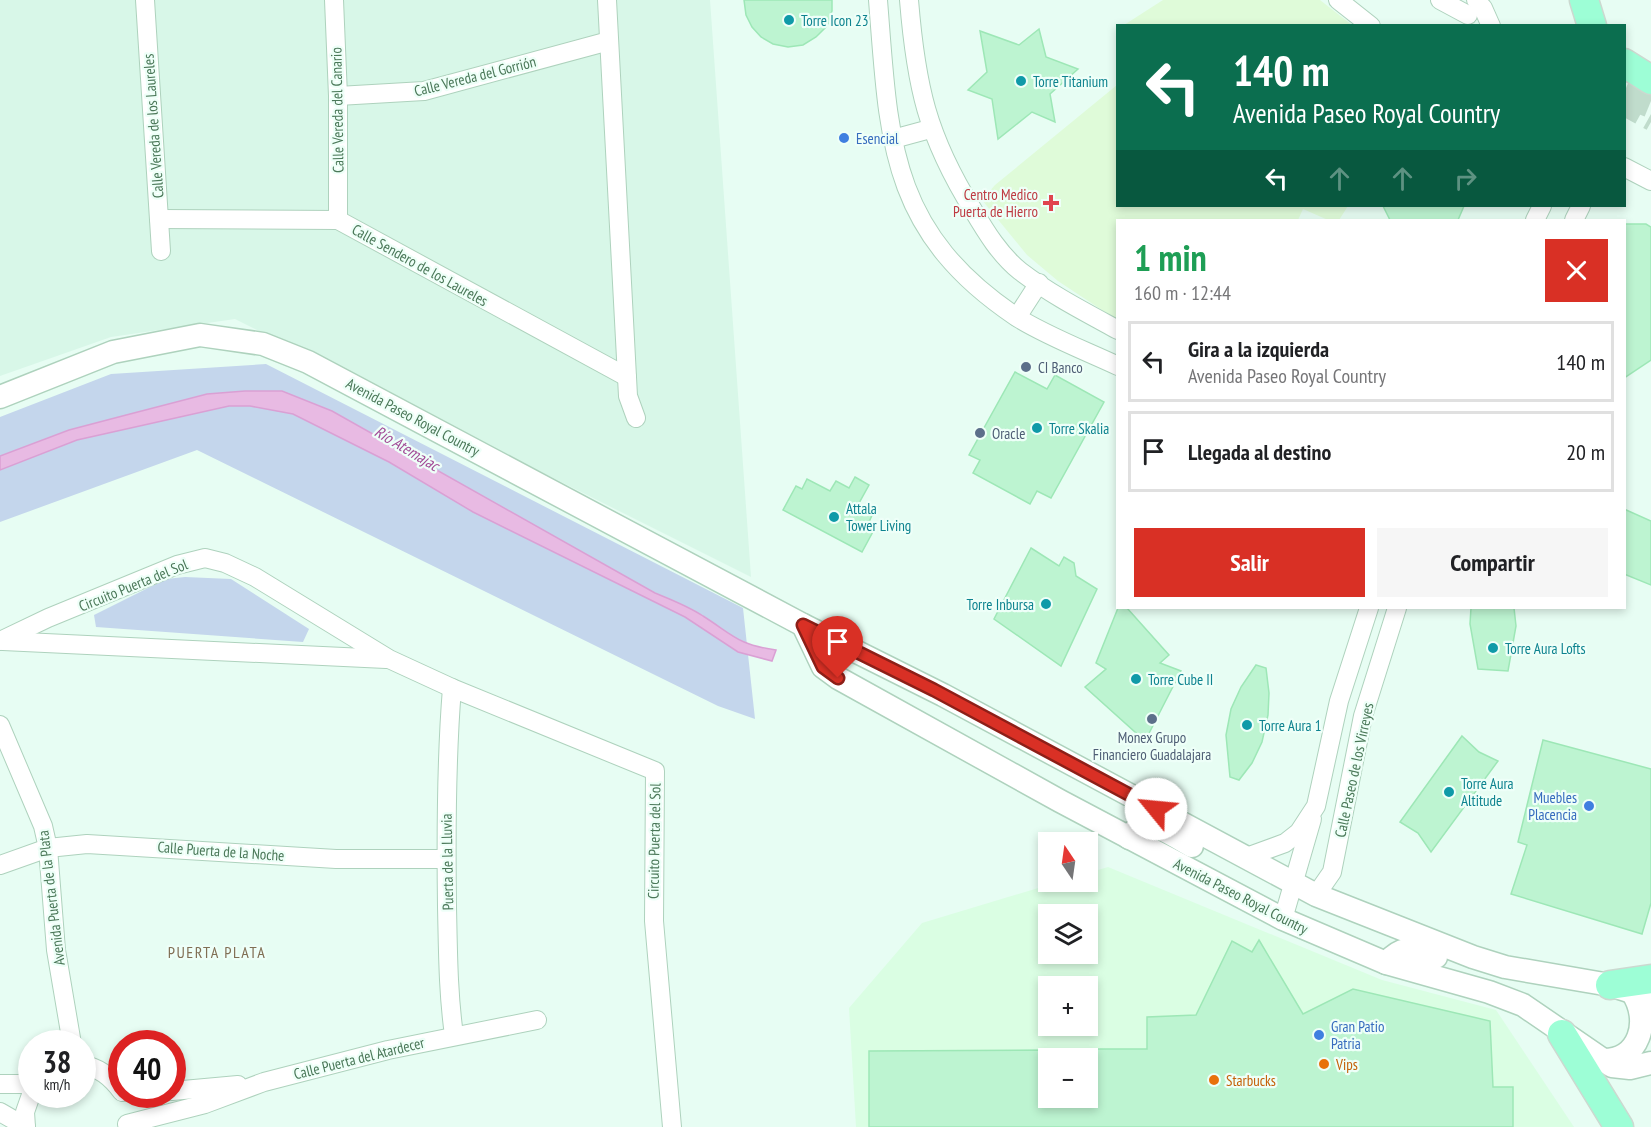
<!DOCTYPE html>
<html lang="es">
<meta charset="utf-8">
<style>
:root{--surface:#fff;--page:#f6f6f6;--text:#202124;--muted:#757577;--line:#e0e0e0;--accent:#d93025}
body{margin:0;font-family:"PT Sans Narrow",sans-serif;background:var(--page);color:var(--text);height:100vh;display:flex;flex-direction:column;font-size:22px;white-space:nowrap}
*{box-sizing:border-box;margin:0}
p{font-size:20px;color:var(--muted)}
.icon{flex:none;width:33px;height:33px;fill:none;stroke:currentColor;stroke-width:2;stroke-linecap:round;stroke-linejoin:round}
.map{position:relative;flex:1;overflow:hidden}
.side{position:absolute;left:1116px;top:219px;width:510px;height:390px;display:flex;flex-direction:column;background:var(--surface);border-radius:0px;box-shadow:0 3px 9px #0003}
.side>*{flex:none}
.top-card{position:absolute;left:1116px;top:24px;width:510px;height:183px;border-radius:0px;box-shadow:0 3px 9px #0003;background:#0b6e4f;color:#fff;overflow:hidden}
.needle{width:39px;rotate:347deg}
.controls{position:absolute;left:1038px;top:832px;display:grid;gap:12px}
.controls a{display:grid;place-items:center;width:60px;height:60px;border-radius:0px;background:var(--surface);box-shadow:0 3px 9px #0003;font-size:30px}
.speed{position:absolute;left:18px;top:1030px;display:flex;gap:12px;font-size:30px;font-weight:700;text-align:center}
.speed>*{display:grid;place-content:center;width:78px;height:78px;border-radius:50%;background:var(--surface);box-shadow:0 3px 9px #0003;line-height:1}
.speed small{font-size:15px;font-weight:400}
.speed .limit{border:9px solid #d22;background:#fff;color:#111}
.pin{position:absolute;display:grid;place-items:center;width:51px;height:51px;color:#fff;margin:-62px -26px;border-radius:50% 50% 50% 0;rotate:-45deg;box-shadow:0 0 6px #0007}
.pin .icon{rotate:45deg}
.me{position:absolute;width:66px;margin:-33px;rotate:298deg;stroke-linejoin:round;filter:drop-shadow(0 0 4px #0008)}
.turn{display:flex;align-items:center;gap:21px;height:126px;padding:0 18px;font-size:27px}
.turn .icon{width:78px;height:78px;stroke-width:2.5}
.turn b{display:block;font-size:42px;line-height:51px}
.lanes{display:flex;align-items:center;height:57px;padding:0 18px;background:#0003;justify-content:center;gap:30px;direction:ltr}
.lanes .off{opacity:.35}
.round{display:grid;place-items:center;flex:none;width:63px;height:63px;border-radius:0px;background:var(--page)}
.headline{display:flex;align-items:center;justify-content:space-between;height:102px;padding:0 18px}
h1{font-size:36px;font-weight:700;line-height:45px;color:#1e9e55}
.action{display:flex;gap:12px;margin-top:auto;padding:12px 18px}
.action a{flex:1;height:69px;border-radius:0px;background:var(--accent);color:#fff;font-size:24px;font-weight:700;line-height:69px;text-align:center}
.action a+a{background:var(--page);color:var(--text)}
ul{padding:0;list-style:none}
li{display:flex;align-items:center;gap:18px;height:81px;margin:0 12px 9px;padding:0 6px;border:3px solid var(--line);border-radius:0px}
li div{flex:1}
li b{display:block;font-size:22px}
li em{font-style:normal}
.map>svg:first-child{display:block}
</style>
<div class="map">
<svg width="1651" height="1127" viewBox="0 0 1651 1127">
<rect width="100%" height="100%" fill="#e7fdf3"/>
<path fill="#d8f7e8" d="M0 0H710L751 577 235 319 111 337 0 376Z"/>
<path fill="#dafee3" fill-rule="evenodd" d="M1108 867 1382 980 1496 1010 1574 1127H856L849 1008 922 923 1058 882H1088V873ZM1048 915H1088V954H1048ZM1048 987H1088V1026H1048ZM1048 1059H1088V1098H1048Z"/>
<g fill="#dffbd9">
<path d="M1163 0H1320L1352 25H1124Z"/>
<path d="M1117 85 1118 206H1348L1339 220H1328L1303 209 1298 220H1118L1117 319 1114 318 1058 281 1027 255 982 200 995 185Z"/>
</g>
<g fill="#c4d6ec">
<path d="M266 364 743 608 755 719 718 706 197 450 0 522V417L111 374Z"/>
<path d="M185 577 231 579 309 629 303 642 96 627 94 615 166 579Z"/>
</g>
<path fill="#e8bae3" stroke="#daa0d4" stroke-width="1.5" d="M245 391H282L332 411 655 593C672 600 688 606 703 616 733 635 738 645 776 650L772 661 738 652 685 617 473 512 389 462 293 414 250 406H229L77 440 0 470V456L69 430 130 414 207 394Z"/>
<g fill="#bdf4d1" stroke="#9de7b6" stroke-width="1.5">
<path d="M744 0H832V11L827 26 816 37 803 45 788 47 773 44 761 37 752 27 746 15Z"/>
<path d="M1039 29 1046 57 1078 69 1050 94 1055 122 1032 112 998 139 992 99 968 90 987 72 980 31 1019 45Z"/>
<path d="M1383 206H1464L1458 220H1390Z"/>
<path d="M1624 224H1646L1651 227V360L1624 378Z"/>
<path d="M1015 372 1047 389 1055 375 1104 402 1051 498 1037 491 1030 504 973 473 980 460 969 455Z"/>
<path d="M855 477 869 485 858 505 873 513 869 522 876 526 862 552 783 510 796 486 802 489 807 479 830 491 836 481 849 488Z"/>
<path d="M1624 509 1651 521V585L1624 574Z"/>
<path d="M1031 548 1059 566 1064 557 1074 563 1076 576 1097 589 1061 666 994 619Z"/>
<path d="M1118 608H1127L1169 655 1160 663 1181 671 1145 741 1085 687 1106 669 1096 663Z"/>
<path d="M1471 608H1514L1516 626 1508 671 1478 669 1470 624Z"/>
<path d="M1256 665 1266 668 1269 693 1268 715 1262 742 1252 763 1239 780 1230 777 1226 735 1231 709 1241 687Z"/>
<path d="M1462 736 1479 752 1498 761 1431 852 1418 833 1400 822Z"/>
<path d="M1543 740 1651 769V903L1642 934 1511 894 1527 845 1518 842Z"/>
<path d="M1259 940 1303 1014 1353 989 1490 1021 1493 1087H1513V1127H869V1051L1048 1050V1098H1088V1049H1147V1017L1196 1015 1232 941 1252 952Z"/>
</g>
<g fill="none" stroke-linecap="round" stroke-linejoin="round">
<path stroke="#c0dccc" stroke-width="18" stroke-dasharray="18 9" stroke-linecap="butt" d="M1624 107 1651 122"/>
<path stroke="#c0dccc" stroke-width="28" stroke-dasharray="28 14" stroke-linecap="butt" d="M1624 93 1651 104"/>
<g stroke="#aed2bd" stroke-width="20">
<g id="minor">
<path d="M145 0 161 251"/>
<path d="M334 0 338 96V220"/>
<path d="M607 0 628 396 636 418"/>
<path d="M878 0C889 138 888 230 1015 316 1042 334 1086 351 1118 366"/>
<path d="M909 0C916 86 927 136 973 210 986 232 1000 255 1020 271 1050 294 1085 312 1118 330"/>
<path d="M1338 0 1371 26"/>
<path d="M1440 0 1468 15"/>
<path d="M1476 0 1483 8 1491 26"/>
<path d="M338 96 424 91 609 41"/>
<path d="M893 139 930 129"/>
<path d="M1624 167 1651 181"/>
<path d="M159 219 338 220 627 377"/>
<path d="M1535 220 1542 206"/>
<path d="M1574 220 1581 206"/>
<path d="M1017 317 1039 283"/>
<path d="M0 641 48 618 177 565 205 558 225 563 255 577 389 659 452 688 655 771 654 921 672 1127"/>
<path d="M3 641 386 659"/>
<path d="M452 688C446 761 446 834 447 907 448 950 448 993 454 1035"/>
<path d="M0 725 43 826 48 848 56 950 72 1044"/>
<path d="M1244 858 1285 843 1299 832 1316 806 1339 701 1369 608"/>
<path d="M0 865 48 848 87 844 336 859H446"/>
<path d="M1316 895 1332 872 1363 716 1397 608"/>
<path d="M1283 919 1312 819"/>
<path d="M82 1065C100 1067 112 1078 122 1092"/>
<path d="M0 1084H32"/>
<path d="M172 1091 238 1085"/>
<path d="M0 1112 26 1127"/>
<path d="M127 1124 205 1104 264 1082 388 1050 537 1020"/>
<path d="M26 1127 25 1112 32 1092"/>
</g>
</g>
<g stroke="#aed2bd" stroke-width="25">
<g id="tertiary">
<path d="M0 397 113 352 200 335 263 344 308 362 803 625 943 695 1316 895 1473 957 1505 967 1610 985 1632 992 1651 1005"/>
<path d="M803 625 823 667 838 678 1060 801 1283 919 1386 963 1489 992 1523 1005 1612 1066 1630 1068 1651 1063"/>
<path d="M1129 838C1133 833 1137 826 1143 825 1154 822 1181 840 1192 846"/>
<path d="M1386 963C1405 943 1411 950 1436 957"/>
<path d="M1601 1060C1640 1062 1651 1020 1632 992"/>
</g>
</g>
<g stroke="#ccd9d0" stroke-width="31">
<g id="primary">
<path d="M1584 0 1592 26"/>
<path d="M1624 63 1651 80"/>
<path d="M1610 985 1651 979"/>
<path d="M1562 1034 1619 1127"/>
</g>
</g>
<use href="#minor" stroke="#fff" stroke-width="18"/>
<use href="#tertiary" stroke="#fff" stroke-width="22"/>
<use href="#primary" stroke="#9dfed6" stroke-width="28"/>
</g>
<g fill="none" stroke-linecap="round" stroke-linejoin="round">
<g stroke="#8d1f18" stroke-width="15">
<path id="route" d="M838 678 823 667 803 625 934 690 1156 809"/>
</g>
<use href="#route" stroke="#d93025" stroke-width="10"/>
</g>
<g fill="#0f9aa8" stroke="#eefff8" stroke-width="2">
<circle cx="789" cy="20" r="6"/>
<circle cx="1021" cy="81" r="6"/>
<circle cx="1037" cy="428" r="6"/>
<circle cx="834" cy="517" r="6"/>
<circle cx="1046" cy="604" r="6"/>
<circle cx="1493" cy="648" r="6"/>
<circle cx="1136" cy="679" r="6"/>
<circle cx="1247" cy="725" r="6"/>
<circle cx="1449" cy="792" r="6"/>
</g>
<g fill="#3f7fe0" stroke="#eefff8" stroke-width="2">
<circle cx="844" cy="138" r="6"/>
<circle cx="1589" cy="806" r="6"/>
<circle cx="1319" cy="1035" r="6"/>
</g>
<path fill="#e0444e" stroke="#eefff8" stroke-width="2" d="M1048 194h6v6h6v6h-6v6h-6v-6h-6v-6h6z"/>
<g fill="#5c6f8a" stroke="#eefff8" stroke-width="2">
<circle cx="1026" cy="367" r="6"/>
<circle cx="980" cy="433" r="6"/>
<circle cx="1152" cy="719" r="6"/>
</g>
<g fill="#e8710a" stroke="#eefff8" stroke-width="2">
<circle cx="1324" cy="1064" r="6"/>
<circle cx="1214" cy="1080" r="6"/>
</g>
<g text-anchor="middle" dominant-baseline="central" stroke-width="4.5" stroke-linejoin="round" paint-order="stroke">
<g font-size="15" fill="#0d838f" stroke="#eefff8" text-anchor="start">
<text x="801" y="20">Torre Icon 23</text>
<text x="1033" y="81">Torre Titanium</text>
<text x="1049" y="428">Torre Skalia</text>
<text x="846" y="508">Attala<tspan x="846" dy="17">Tower Living</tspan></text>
<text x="1034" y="604" text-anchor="end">Torre Inbursa</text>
<text x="1505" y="648">Torre Aura Lofts</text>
<text x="1148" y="679">Torre Cube II</text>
<text x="1259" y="725">Torre Aura 1</text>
<text x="1461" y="783">Torre Aura<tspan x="1461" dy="17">Altitude</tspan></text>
</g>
<g font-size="15" fill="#4a7858" stroke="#eefff8">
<text transform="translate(475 76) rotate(-14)">Calle Vereda del Gorrión</text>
<text transform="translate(337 110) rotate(-91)">Calle Vereda del Canario</text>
<text transform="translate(153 126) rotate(-94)">Calle Vereda de los Laureles</text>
<text transform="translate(420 265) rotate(29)">Calle Sendero de los Laureles</text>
<text transform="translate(413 417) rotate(28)">Avenida Paseo Royal Country</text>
<text transform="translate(133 585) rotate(-22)">Circuito Puerta del Sol</text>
<text transform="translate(1354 770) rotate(-78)">Calle Paseo de los Virreyes</text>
<text transform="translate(654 841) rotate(-89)">Circuito Puerta del Sol</text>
<text transform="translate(221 851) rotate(4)">Calle Puerta de la Noche</text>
<text transform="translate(447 862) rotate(-91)">Puerta de la Lluvia</text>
<text transform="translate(1241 896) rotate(27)">Avenida Paseo Royal Country</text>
<text transform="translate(51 898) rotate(-97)">Avenida Puerta de la Plata</text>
<text transform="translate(359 1058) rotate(-14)">Calle Puerta del Atardecer</text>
</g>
<g font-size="15" fill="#366cbe" stroke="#eefff8" text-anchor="start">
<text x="856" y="138">Esencial</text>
<text x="1577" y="797" text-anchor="end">Muebles<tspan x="1577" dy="17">Placencia</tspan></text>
<text x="1331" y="1026">Gran Patio<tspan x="1331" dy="17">Patria</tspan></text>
</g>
<g font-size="15" fill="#be3a42" stroke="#eefff8" text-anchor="end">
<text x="1038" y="194">Centro Medico<tspan x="1038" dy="17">Puerta de Hierro</tspan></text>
</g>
<g font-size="15" fill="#4e5e75" stroke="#eefff8" text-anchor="start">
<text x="1038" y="367">CI Banco</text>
<text x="992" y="433">Oracle</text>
<text x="1152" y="737" text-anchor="middle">Monex Grupo<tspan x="1152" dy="17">Financiero Guadalajara</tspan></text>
</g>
<g font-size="15" fill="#c56008" stroke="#eefff8" text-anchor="start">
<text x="1336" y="1064">Vips</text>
<text x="1226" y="1080">Starbucks</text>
</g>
<g font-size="16" font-style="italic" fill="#a24b97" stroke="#eefff8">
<text transform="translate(407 448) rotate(31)">Río Atemajac</text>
</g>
<g font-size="16" letter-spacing="1.5" fill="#806f54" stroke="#eefff8">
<text x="217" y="952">PUERTA PLATA</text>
</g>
</g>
</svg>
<div class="controls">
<a><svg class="needle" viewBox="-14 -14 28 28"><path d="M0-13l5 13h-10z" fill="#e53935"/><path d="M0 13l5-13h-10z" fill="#757577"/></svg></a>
<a><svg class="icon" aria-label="layers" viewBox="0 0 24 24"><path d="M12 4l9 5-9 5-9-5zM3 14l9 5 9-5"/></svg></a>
<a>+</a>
<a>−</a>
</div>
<div class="speed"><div>38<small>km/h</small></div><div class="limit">40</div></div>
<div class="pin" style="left:838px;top:678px;background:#d93025"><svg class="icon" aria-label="arrive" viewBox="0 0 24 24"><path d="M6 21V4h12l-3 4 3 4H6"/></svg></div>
<svg class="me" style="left:1156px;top:809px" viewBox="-20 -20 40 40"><circle r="19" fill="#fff"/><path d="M0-13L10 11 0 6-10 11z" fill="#d93025"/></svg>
<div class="top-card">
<div class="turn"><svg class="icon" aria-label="left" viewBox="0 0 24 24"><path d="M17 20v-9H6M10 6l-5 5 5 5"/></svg><div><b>140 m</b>Avenida Paseo Royal Country</div></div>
<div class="lanes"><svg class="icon" aria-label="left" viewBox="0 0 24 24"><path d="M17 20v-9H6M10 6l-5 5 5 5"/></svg><svg class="icon off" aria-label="ahead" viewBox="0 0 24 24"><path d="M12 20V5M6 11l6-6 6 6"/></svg><svg class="icon off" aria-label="ahead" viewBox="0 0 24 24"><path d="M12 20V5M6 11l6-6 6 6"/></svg><svg class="icon off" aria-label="right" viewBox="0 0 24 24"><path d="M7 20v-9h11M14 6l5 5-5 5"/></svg></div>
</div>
<section class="side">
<div class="headline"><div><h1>1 min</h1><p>160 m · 12:44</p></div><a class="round" style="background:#d93025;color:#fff"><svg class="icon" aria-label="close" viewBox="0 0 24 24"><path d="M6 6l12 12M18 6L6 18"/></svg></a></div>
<ul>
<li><svg class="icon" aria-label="left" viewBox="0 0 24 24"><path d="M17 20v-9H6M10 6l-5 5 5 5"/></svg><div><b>Gira a la izquierda</b><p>Avenida Paseo Royal Country</p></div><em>140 m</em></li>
<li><svg class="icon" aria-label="arrive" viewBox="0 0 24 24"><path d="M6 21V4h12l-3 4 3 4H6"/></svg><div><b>Llegada al destino</b></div><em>20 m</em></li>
</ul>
<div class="action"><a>Salir</a><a>Compartir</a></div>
</section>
</div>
